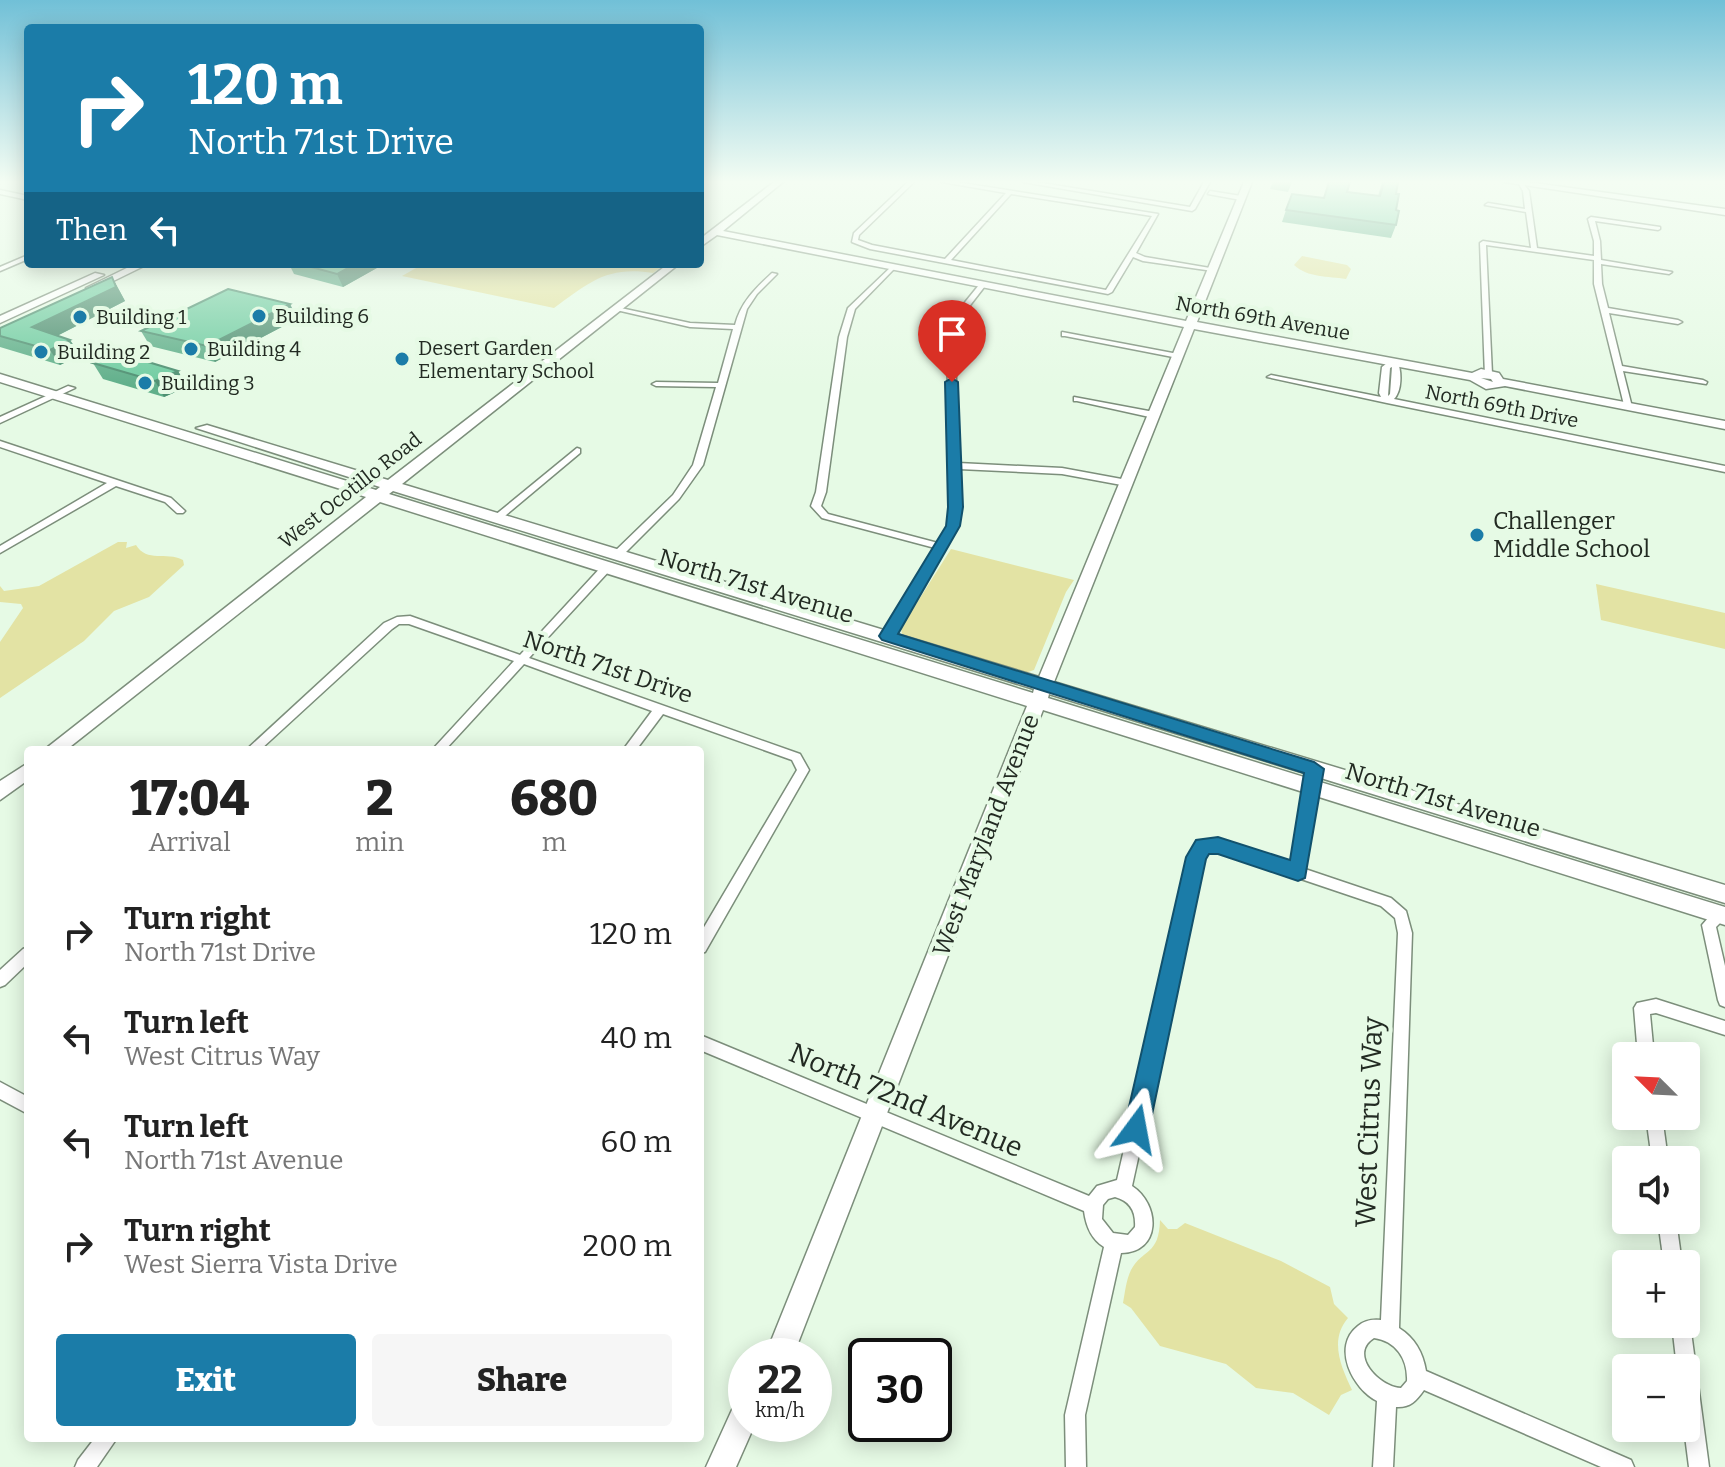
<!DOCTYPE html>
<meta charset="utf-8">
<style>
:root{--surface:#fff;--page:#f6f6f6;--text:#222;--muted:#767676;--accent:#1b7ca8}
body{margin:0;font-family:Bitter,serif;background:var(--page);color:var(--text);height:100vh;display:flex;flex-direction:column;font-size:30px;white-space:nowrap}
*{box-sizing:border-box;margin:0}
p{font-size:26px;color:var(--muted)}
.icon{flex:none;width:44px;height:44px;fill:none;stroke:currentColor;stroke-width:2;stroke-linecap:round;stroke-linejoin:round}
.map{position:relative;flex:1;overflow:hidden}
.panel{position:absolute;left:24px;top:746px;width:680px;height:696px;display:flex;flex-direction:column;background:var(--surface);border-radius:8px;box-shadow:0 4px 20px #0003}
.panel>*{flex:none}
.guide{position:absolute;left:24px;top:24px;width:680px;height:244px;border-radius:8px;box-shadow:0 4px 20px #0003;background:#1b7ca8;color:#fff;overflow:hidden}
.needle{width:52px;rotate:294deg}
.buttons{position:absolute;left:1612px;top:1042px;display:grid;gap:16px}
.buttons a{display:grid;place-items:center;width:88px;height:88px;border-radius:8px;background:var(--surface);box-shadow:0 4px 20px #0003;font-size:40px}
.speed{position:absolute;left:728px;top:1338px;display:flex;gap:16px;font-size:40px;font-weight:700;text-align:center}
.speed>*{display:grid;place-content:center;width:104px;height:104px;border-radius:50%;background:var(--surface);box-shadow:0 4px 20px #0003;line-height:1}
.speed small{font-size:20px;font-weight:400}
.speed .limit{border:4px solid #111;border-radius:12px;background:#fff;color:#111}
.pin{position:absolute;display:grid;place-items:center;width:68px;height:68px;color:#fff;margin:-82px -34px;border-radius:50% 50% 50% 0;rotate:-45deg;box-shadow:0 0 8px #0007}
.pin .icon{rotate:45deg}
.me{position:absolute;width:88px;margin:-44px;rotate:13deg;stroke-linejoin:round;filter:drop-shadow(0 0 6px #0008)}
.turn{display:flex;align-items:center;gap:28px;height:168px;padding:0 32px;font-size:36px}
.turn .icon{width:104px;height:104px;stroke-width:2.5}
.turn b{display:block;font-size:56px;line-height:68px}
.then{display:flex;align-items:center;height:76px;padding:0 32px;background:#0003;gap:16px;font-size:30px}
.eta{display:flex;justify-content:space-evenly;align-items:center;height:136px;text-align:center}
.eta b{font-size:48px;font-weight:800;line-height:56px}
.primary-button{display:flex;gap:16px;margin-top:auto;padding:16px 32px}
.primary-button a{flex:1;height:92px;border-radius:8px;background:var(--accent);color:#fff;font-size:32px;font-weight:800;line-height:92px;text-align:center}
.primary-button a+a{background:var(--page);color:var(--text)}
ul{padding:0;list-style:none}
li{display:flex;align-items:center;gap:24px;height:104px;padding:0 32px}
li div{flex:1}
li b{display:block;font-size:30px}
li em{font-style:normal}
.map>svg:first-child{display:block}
</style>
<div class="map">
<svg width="1725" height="1467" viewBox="0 0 1725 1467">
<rect width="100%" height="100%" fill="#e6fae5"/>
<g fill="#e3e3a4">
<path d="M1302 256 1347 265 1351 269 1346 279C1328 276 1308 278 1294 265Z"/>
<path d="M423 264H665L653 273C607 266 590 282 554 308L402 276Z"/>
<path d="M118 542H127L126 548 136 545C147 563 166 551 183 560L184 565 149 597 114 611 84 641 0 698V642L23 608 21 604 0 602V586L4 591 39 586Z"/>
<path d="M951 549 1074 580 1066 592 1034 670 1025 673 902 634 901 628Z"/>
<path d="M1596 584 1725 613V649L1601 620Z"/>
<path d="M1160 1220 1168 1229H1177L1185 1223 1281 1261 1330 1287 1334 1304 1348 1318C1329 1340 1341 1367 1352 1390L1341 1395 1329 1415 1293 1393 1256 1388 1226 1364 1160 1346 1131 1308 1123 1303C1125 1293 1126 1280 1131 1270 1143 1248 1159 1256 1160 1220Z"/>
</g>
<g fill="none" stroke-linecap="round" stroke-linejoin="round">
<g stroke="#7c8e7b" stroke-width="3">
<g id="street">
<path d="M908 182H914L859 235 858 240 872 245 945 259 1006 193 942 182H956L1158 214 1136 253 1145 257 1216 269 1213 271 1143 261 1133 257 1112 292 1108 294 870 249 852 242 854 233ZM1011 194 1152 216 1106 290 951 260Z"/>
<path d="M1023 182H1036L1190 207 1204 182H1210L1195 209 1192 211Z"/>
<path d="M1522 182 1529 191 1537 248 1594 256V241L1588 219 1591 217 1660 227V229L1658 230 1595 221 1600 241 1601 260 1672 272 1669 274 1601 264 1602 284 1608 308 1678 320 1682 322 1678 324 1609 313 1622 366 1703 380 1707 382 1706 384 1623 371 1632 407 1625 409 1594 284V260L1486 245 1492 374 1485 376 1480 243 1483 241 1531 248 1526 212 1485 205 1488 203 1525 209 1523 191 1519 184Z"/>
<path d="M0 190 28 196V200L0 194Z"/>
<path d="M1210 191 1241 196 1244 198 1241 200 1208 194Z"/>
<path d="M28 255V259L0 271V267Z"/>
<path d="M892 266 895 268 894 269 855 309 847 337 826 492 821 506 828 514 938 543 948 526 950 507 947 336 953 317 979 285 981 284 985 286 961 317 955 336 958 463 1062 468 1127 480 1132 483 1127 486 1062 474 959 469 960 507 958 526 892 639 888 640 883 636 935 548 822 518 811 506 816 492 839 337 848 308Z"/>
<path d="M772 273 777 274 757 294 747 309 703 465 679 499 621 557H613V553L673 495 693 465 716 387 656 386 652 384 656 382 718 383 733 329 690 327 612 309 616 307 690 323 735 325C741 302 755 289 772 273Z"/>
<path d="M1062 332 1178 354 1182 356 1178 358 1065 336H1062Z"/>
<path d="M1391 360H1397C1402 371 1402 391 1394 399L1725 466V472L1387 403 1267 377 1271 375 1381 397 1379 393 1382 367ZM1392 367 1390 394 1388 396 1390 368Z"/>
<path d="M68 386 75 388 0 423V417Z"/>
<path d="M1074 397 1154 412 1158 415 1154 418 1077 401H1074Z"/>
<path d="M0 441 171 498 185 511 183 513H177L165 502 116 486 0 553V546L107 483 0 447Z"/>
<path d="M577 448 580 449V453L500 520H494V516Z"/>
<path d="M607 564 611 565V569L529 658 800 754 809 770 705 952 700 953V934L797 770 792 760 663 714 636 750H623L652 711 524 664 445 750H432L514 661 409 624H399L392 629 260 750H246L384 623 397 617 410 616 520 655 603 565Z"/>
<path d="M1314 764 1318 766 1320 769 1305 869 1391 898 1406 911 1412 933 1399 1328C1415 1338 1423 1353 1426 1371L1631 1460 1634 1467H1601L1424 1390C1416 1401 1410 1408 1396 1407L1393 1467H1373L1377 1401C1353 1389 1331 1347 1358 1326 1365 1320 1372 1319 1381 1320L1398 933 1395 918 1381 906 1218 851H1207L1204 858 1132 1186C1161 1205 1161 1253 1121 1253L1085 1415 1086 1467H1066L1065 1415 1104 1247C1091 1239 1086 1226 1084 1211L700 1050V1035L1089 1196 1097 1186 1117 1180 1192 853 1198 842 1218 839 1292 865 1308 769 1310 766ZM1115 1197C1130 1201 1136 1211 1135 1227L1128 1235 1113 1233 1102 1219 1103 1205 1108 1199ZM1374 1338C1396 1341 1408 1359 1407 1381L1401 1388C1379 1387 1348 1354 1374 1338Z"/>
<path d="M1720 908 1725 910V918L1716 927 1725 966V1007L1720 1005 1718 1000 1702 925 1715 910Z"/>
<path d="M28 947V963L5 985 0 987V970L23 949Z"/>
<path d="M1656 999 1725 1021V1035L1656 1013 1650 1014 1654 1056H1638L1634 1008 1637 1003Z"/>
<path d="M0 1082 28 1097V1114L0 1099Z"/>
<path d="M1646 1116H1662L1668 1160H1652Z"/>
<path d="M1658 1220H1676L1682 1264H1664Z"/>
<path d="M1686 1317 1690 1324 1709 1467H1689L1684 1428H1686V1368H1677L1672 1324H1686Z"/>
<path d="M95 1438H117L97 1467H75L78 1460Z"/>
</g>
</g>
<g stroke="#7c8e7b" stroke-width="3">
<g id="secondary">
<path d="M774 182H783L723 231 1186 321 1244 182H1252L1197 322 1472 373 1481 369 1499 373 1503 379 1725 421V429L1505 386 1486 389 1470 380 1194 329 1054 682 1725 885V903L1049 694 1048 698 1725 907V925L1043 710 793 1356H765L1027 706 380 502 66 750H44L366 497 0 382V374L376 490 380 487 196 428 207 425 388 480 668 264H679L402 484 1039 677 1184 327 717 235 700 247V239ZM1481 378 1491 379 1493 382ZM393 491 1034 689 1033 693 389 494Z"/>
<path d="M1504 182H1527L1725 209V215Z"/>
<path d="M135 264H148L95 290 86 288Z"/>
<path d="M95 273 104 275 0 323V316Z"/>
<path d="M28 763V780L0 800V781Z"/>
<path d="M746 1396V1424H755L736 1467H706L736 1401Z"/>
</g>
</g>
<use href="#street" fill="#fff" fill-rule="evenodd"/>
<use href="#secondary" fill="#fff" fill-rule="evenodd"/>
</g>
<g fill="#60af8a">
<path d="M1273 182H1292L1288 192 1270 189Z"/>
<path d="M1382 182H1398L1396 194V225L1391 238 1282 222 1286 210 1347 192 1378 196Z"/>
<path d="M289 264H384L343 287 294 274Z"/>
<path d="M112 277 125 301 57 336 70 340 80 355 60 365 0 347V328Z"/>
<path d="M290 304 297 319 215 362 150 346 141 331Z"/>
<path d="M93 363 178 371 187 387 164 397 103 379Z"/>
</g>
<g fill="#4e8f71">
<path d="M355 264H384L343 287 337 274Z"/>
<path d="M112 277 125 301 43 343 32 327Z"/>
<path d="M290 304 297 319 215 362 207 346Z"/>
<path d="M70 340 80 355 60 365 50 350Z"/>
<path d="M178 371 187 387 164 397 155 381Z"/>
</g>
<g fill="#70cca1" stroke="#4e8f71" stroke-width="2">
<path d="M1329 182H1350L1347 192 1380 196 1384 182H1398L1396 194H1399L1396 210 1399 211 1396 225 1286 210 1292 194 1324 198Z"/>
<path d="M300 264H355L337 274Z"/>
<path d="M112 277 116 287 32 327 70 340 50 350 0 336V328Z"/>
<path d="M228 289 290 304 207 346 141 331Z"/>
<path d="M118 353 178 371 155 381 93 363Z"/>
</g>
<linearGradient id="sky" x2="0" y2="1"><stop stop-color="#71c0d7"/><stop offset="0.47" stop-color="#f4fdf3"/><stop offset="1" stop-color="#f4fdf3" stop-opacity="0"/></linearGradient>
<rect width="1725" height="387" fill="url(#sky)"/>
<path fill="#1b7ca8" stroke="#12516d" stroke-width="2" d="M952 378 958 382 963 507 960 526 898 634 1314 762 1324 769 1305 878 1298 881 1218 854H1209L1206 859 1149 1129 1145 1138 1136 1142 1128 1138 1124 1129 1186 857 1196 840 1218 837 1290 860 1304 773 882 640 879 636 946 526 948 507 945 382Z"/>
<g fill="#1b7ca8" stroke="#e6fae5" stroke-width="3">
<circle cx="259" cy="316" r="8"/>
<circle cx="80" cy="317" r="8"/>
<circle cx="191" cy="349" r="8"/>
<circle cx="41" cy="352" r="8"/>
<circle cx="402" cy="359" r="8"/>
<circle cx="145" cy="383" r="8"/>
<circle cx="1477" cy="535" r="8"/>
</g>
<g text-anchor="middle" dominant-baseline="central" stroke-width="8" stroke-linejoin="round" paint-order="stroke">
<g font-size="20" fill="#222a22" stroke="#e6fae5" text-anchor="start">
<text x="275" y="316">Building 6</text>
<text x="96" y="317">Building 1</text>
<text x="418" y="348">Desert Garden<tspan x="418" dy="23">Elementary School</tspan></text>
<text x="207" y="349">Building 4</text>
<text x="57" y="352">Building 2</text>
<text x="161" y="383">Building 3</text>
</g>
<g font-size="20" fill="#222a22" stroke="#e6fae5">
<text transform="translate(1263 318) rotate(10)">North 69th Avenue</text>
<text transform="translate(1502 406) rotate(11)">North 69th Drive</text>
<text transform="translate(350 490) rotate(-38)">West Ocotillo Road</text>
</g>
<g font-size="24" fill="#222a22" stroke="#e6fae5" text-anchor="start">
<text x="1493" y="521">Challenger<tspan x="1493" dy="28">Middle School</tspan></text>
</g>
<g font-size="24" fill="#222a22" stroke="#e6fae5">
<text transform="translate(756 586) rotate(17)">North 71st Avenue</text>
<text transform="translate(608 667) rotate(19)">North 71st Drive</text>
<text transform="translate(1443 800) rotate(17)">North 71st Avenue</text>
<text transform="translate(986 835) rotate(-69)">West Maryland Avenue</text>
</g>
<g font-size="28" fill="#222a22" stroke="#e6fae5">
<text transform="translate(906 1100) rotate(23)">North 72nd Avenue</text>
<text transform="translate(1369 1122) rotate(-88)">West Citrus Way</text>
</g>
</g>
</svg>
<div class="buttons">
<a><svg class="needle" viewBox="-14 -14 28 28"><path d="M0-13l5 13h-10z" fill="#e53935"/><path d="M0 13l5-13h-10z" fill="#767676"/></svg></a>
<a><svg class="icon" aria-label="sound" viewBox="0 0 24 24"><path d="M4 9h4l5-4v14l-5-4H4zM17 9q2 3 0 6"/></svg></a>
<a>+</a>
<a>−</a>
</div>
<div class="speed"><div>22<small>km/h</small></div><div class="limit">30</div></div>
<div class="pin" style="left:952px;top:382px;background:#d93025"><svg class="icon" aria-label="arrive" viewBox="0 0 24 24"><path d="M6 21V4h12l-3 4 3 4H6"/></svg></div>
<svg class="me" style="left:1136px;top:1129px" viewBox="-20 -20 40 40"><path d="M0-17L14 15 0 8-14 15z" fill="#1b7ca8" stroke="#fff" stroke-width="4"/></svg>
<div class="guide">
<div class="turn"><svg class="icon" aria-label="right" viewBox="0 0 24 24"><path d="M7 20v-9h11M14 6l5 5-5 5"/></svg><div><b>120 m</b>North 71st Drive</div></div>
<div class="then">Then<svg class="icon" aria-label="left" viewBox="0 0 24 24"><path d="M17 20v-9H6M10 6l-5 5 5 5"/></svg></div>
</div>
<section class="panel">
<div class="eta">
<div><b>17:04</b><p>Arrival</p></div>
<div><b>2</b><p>min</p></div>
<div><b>680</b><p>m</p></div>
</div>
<ul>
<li><svg class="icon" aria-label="right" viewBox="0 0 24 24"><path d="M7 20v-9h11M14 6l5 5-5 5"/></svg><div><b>Turn right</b><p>North 71st Drive</p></div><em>120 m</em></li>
<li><svg class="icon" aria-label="left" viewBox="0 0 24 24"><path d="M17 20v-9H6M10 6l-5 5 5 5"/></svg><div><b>Turn left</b><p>West Citrus Way</p></div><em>40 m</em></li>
<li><svg class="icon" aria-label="left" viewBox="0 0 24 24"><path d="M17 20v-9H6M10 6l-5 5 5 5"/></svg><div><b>Turn left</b><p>North 71st Avenue</p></div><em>60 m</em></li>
<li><svg class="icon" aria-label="right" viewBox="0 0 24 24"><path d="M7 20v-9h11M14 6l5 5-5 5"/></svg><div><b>Turn right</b><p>West Sierra Vista Drive</p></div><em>200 m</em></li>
</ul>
<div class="primary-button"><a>Exit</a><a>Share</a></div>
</section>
</div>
